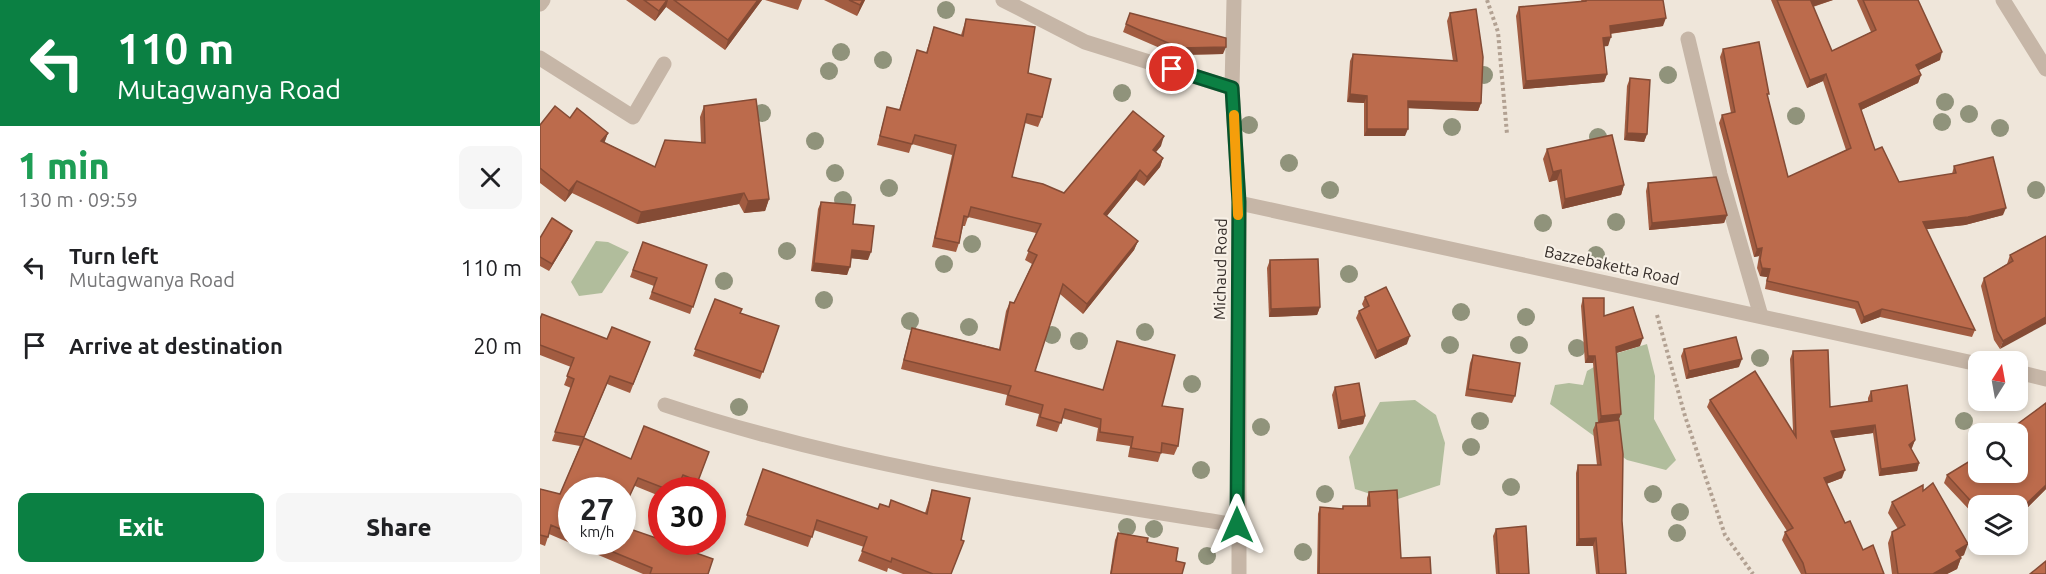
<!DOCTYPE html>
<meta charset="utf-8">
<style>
:root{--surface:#fff;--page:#f6f6f6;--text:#202124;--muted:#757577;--accent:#0b8043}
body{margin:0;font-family:Ubuntu,sans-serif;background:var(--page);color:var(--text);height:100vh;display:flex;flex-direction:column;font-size:22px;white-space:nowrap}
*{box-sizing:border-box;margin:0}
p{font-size:20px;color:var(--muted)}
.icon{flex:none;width:33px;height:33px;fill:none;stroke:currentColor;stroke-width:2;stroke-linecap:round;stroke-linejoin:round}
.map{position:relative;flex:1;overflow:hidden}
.side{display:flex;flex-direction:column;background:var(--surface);width:540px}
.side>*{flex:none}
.top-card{background:#0b8043;color:#fff;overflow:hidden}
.needle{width:39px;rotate:11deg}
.tools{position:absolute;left:1428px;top:351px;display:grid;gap:12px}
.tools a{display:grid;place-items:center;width:60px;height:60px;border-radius:12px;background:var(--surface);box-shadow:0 3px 9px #0003;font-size:30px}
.speed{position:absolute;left:18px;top:477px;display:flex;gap:12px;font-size:30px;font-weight:700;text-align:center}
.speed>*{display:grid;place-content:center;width:78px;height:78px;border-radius:50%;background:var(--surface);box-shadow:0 3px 9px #0003;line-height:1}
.speed small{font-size:15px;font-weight:400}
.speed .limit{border:9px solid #d22;background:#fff;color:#111}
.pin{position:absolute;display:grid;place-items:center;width:51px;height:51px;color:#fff;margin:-26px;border:3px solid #fff;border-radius:50%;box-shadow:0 2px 6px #0007}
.me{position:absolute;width:66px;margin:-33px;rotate:0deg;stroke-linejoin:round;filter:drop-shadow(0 0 4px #0008)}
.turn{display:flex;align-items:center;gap:21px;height:126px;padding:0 18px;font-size:27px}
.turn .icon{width:78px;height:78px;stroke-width:2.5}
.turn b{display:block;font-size:42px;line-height:51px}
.round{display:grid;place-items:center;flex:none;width:63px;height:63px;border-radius:12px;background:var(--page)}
.summary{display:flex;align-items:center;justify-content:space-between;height:102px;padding:0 18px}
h1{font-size:36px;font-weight:800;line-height:45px;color:#1e9e55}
.button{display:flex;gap:12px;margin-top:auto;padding:12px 18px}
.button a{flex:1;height:69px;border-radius:12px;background:var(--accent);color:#fff;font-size:24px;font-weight:800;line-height:69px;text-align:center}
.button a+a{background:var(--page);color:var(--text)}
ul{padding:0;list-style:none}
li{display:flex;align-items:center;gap:18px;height:78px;padding:0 18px}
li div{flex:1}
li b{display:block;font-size:22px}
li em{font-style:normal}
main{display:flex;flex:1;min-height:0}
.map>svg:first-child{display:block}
</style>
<main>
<section class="side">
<div class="top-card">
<div class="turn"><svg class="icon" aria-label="left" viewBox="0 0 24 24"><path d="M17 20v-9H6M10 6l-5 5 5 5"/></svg><div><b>110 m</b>Mutagwanya Road</div></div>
</div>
<div class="summary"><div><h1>1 min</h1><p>130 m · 09:59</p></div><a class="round"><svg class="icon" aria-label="close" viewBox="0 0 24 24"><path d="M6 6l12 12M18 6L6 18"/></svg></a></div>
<ul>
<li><svg class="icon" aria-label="left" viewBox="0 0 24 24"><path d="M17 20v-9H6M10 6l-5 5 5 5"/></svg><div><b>Turn left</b><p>Mutagwanya Road</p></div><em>110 m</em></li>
<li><svg class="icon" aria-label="arrive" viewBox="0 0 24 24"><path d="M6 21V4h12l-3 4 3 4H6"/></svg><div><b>Arrive at destination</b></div><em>20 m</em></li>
</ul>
<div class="button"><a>Exit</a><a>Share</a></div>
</section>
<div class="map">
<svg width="1506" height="574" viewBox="0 0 1506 574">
<rect width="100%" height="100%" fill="#efe6da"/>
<g fill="#b1bd9c">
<path d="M56 241 68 242 89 252 62 293 39 296 31 282Z"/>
<path d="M1107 344 1115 376 1114 419 1136 460 1126 470 1087 460 1010 404 1015 385 1029 383 1043 385 1047 371 1078 353Z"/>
<path d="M875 400 896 415 905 443 900 485 852 501 815 489 809 457 840 402Z"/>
</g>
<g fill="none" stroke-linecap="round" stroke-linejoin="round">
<g stroke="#b2a192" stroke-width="4" stroke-dasharray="3 3" stroke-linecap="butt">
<path d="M947 0 958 32 967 134"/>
<path d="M1117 315 1145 416 1185 535 1213 574"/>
</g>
<g stroke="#c6b6a7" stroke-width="15">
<path d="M463 0 545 42 692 88"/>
<path d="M694 0 692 88 699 203V574"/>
<path d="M1463 0 1506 69"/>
<path d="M0 4 3 0"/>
<path d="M1148 39 1180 174 1221 316"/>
<path d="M0 58 93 117 124 64"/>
<path d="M699 203 1438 364"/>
<path d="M1478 372 1506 379"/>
<path d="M125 405C308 466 507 495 697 525"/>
</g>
</g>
<g fill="#90937b">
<circle cx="406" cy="10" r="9"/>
<circle cx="301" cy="52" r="9"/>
<circle cx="343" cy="60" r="9"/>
<circle cx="289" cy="71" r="9"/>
<circle cx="944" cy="75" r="9"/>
<circle cx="1128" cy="75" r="9"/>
<circle cx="582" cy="93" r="9"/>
<circle cx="1405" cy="102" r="9"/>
<circle cx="222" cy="113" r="9"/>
<circle cx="1429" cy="114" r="9"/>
<circle cx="1256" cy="116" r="9"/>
<circle cx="1402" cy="122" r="9"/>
<circle cx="709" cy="125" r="9"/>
<circle cx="912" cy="127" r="9"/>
<circle cx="1460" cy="128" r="9"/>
<circle cx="1058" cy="137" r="9"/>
<circle cx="275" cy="141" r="9"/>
<circle cx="749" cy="163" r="9"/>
<circle cx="295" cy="173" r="9"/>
<circle cx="349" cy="188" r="9"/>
<circle cx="790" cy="190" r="9"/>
<circle cx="1496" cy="190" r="9"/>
<circle cx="303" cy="200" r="9"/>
<circle cx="1076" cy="222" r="9"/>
<circle cx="1003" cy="223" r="9"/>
<circle cx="432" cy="244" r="9"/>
<circle cx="247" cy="251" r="9"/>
<circle cx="1056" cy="255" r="9"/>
<circle cx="404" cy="264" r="9"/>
<circle cx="809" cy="274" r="9"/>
<circle cx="184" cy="281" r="9"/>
<circle cx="284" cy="300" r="9"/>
<circle cx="921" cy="312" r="9"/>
<circle cx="986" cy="317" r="9"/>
<circle cx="370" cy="321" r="9"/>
<circle cx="429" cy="327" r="9"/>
<circle cx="605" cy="332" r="9"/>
<circle cx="512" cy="335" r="9"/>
<circle cx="539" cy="341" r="9"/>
<circle cx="910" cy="345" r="9"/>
<circle cx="979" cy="345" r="9"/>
<circle cx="1037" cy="348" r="9"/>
<circle cx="1220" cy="358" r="9"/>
<circle cx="652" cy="384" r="9"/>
<circle cx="199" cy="407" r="9"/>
<circle cx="940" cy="421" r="9"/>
<circle cx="1424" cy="421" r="9"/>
<circle cx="721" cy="427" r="9"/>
<circle cx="931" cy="447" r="9"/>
<circle cx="661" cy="470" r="9"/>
<circle cx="971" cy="487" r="9"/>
<circle cx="785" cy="494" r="9"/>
<circle cx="1113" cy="494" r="9"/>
<circle cx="1140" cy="512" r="9"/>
<circle cx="587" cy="527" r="9"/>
<circle cx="614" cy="529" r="9"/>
<circle cx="1137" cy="533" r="9"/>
<circle cx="763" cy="552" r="9"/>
<circle cx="667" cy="556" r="9"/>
</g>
<g fill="#a25c41">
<path d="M86 0H222L185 50 126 7 115 21Z"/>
<path d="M225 0H262L258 10Z"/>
<path d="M284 0H325L317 16Z"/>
<path d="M1041 0H1123V26L1070 34 1068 46H1064L1067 74 1064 82 983 89 976 16 979 7 1042 2Z"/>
<path d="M1231 0H1293L1273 7 1292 51 1331 32 1317 0H1378L1400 60 1378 70 1381 75 1378 83 1321 110 1335 150 1359 182 1412 174 1414 166 1463 215 1425 225 1386 229 1435 330 1432 337 1340 317 1321 324 1315 309 1225 289 1227 277 1220 276 1217 268 1219 256 1214 257 1179 123 1182 115 1191 113 1180 57 1183 49 1228 98 1248 177 1306 150 1283 81 1267 88Z"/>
<path d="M590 13 683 54 636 55 583 32Z"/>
<path d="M910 13 941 103 938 111 868 108 865 136H824V103L807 102 810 61 813 54 913 61 907 21Z"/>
<path d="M426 19 488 73 502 117 498 127 485 123 472 177 524 193 621 146 616 152 623 158 620 167 604 186 596 180 567 216 598 241 594 250 543 314 520 294 495 371 563 390 577 341 622 406 638 446 634 455 621 453 618 462 588 457 590 446 556 441 558 428 522 418 517 432 496 426 499 414 465 405 467 395 361 369 369 338 372 328 459 349 466 311 470 302 474 303 492 264 485 260 496 233 428 217 425 226H423L419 243 416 252 392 247 412 155 372 144 369 153 337 145 347 107 359 110 377 50 386 53 394 27 421 35Z"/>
<path d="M1090 78 1107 134 1104 142 1084 140 1087 86Z"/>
<path d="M164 106 229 199 225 211 204 213 199 204 97 224 32 193 25 202 0 183V125L30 118 68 133 64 142 115 167 161 143 160 117Z"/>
<path d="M1007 149 1084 185 1081 195 1022 209 1017 180 1009 182 1003 159Z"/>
<path d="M1108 183 1187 215 1184 223 1109 230 1106 191Z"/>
<path d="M281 202 313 224 328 260 311 258 307 275 271 271 278 209Z"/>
<path d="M32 231 29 238 9 271 0 266V238Z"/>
<path d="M1506 236 1460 349 1454 340 1441 286 1444 278 1467 264 1470 255Z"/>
<path d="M103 242 167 265 150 314 109 299 114 286 90 277Z"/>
<path d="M730 260 780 307 777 315 729 317 727 268Z"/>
<path d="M825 297 867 344 835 359 816 318 819 311 824 308 822 304Z"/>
<path d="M1043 298 1100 346 1076 353 1082 521 1086 574H1056L1053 546H1036V473L1038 465H1057L1053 430 1056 423 1058 422 1053 363H1045L1041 306Z"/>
<path d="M175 299 200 313 239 326 220 379 153 356Z"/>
<path d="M0 319 67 339 110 342 90 393 67 384 44 438 91 459 166 460 155 489 140 483 137 490H122V497L95 486 32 490V542H82L90 529 168 574H103L9 534 5 546 0 544V489L20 494 40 446 12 441 31 388 24 385 31 367 0 355Z"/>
<path d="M1144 349 1199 367 1146 379 1141 356Z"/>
<path d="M1253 351 1290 407 1328 402V398L1331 391 1375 440 1371 449 1379 463 1377 471 1339 476 1333 433 1293 438 1302 478 1286 484 1305 523 1323 550 1344 574H1261L1242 540 1245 532 1247 531 1167 407 1170 400 1253 431 1250 359Z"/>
<path d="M933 355 975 396 972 403 925 396 930 363Z"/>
<path d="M795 387 825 416 823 424 798 429 792 395Z"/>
<path d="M1506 403V489L1478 517V506H1438V519L1404 483 1407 475 1432 460Z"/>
<path d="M223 469 338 509 348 507 385 513 389 500 392 490 411 574H363L348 568 347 572 318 561 324 547 274 530 268 547 204 525Z"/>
<path d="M1383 491 1424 555 1420 557 1421 558 1417 569 1407 574H1352L1348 543 1352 532 1358 529 1348 513 1352 502Z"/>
<path d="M829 492 861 558 891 574H777L778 514 780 507 802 509 803 506H827V498Z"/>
<path d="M956 529 989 574H956L953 536Z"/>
<path d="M578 533 607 542 642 574H570L575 540Z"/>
</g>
<g fill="#844b35">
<path d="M127 0H128L126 7 115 21 119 11Z"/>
<path d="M218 0H222L185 50 188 40Z"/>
<path d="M323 0H325L317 16 320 5Z"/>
<path d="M1273 0H1293L1268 8 1271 1Z"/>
<path d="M1126 18 1123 26 1067 34 1070 26Z"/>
<path d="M1071 37 1068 46 1060 47 1063 38Z"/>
<path d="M686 47 683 54 636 55 639 48Z"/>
<path d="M1402 52 1400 60 1373 73 1376 65Z"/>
<path d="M1067 74 1064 82 983 89 986 81Z"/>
<path d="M1286 74 1283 81 1267 88 1270 80Z"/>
<path d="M1381 75 1378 83 1317 112 1319 104Z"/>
<path d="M810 94 827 96 824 103 807 102Z"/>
<path d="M868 101 941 103 938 111 865 108Z"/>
<path d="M827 129H868L865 136H824Z"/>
<path d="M68 133 64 144 61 141Z"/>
<path d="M1087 133 1107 134 1104 142 1084 140Z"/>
<path d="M624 136 621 146 610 159 613 150Z"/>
<path d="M623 158 620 167 604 186 607 177Z"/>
<path d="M600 170 596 180 561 223 564 214Z"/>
<path d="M1021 170 1017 180 1009 182 1013 172Z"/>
<path d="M37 181 32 193 25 202 29 191Z"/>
<path d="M1084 185 1081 195 1022 209 1025 199Z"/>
<path d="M204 193 199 204 97 224 101 212Z"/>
<path d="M229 199 225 211 204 213 208 201Z"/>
<path d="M1466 208 1463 215 1425 225 1380 230 1383 222Z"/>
<path d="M1187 215 1184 223 1109 230 1112 223Z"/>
<path d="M32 231 29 238 9 271 12 264Z"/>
<path d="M598 241 594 250 543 314 547 304Z"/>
<path d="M1222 248 1219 256 1214 257 1217 249Z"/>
<path d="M312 250 331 252 328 260 309 258Z"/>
<path d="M274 263 310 267 307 275 271 271Z"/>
<path d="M1222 268 1230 269 1227 277 1220 276Z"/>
<path d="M780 307 777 315 729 317 731 309Z"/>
<path d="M1342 309 1340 317 1321 324 1324 317Z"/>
<path d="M1506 317V324L1460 349 1463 341Z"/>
<path d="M870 336 867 344 835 359 837 351Z"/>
<path d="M1103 338 1100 346 1073 354 1076 347Z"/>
<path d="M1048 356H1055L1053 363H1045Z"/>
<path d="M1202 359 1199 367 1146 379 1149 371Z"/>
<path d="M1081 414 1078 422 1058 424 1061 416Z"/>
<path d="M825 416 823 424 798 429 801 421Z"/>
<path d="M1335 425 1333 433 1288 439 1291 431Z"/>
<path d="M1375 440 1372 448 1366 453 1369 445Z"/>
<path d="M1379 463 1377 471 1339 476 1341 469Z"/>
<path d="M1305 470 1302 478 1281 486 1284 478Z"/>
<path d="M1506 485V489L1478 517V512Z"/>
<path d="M1056 538 1053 546H1036L1039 539Z"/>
<path d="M1428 544 1424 555 1412 561 1416 551Z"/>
<path d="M1421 558 1417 569 1407 574H1393Z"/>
</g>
<g fill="#bc6b4c" stroke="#844b35" stroke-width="1.5">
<path d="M104 0H127L119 11Z"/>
<path d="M134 0H218L188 40Z"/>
<path d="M309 0H323L320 5Z"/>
<path d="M1046 0H1123L1126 18 1070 26 1071 37 1063 38 1067 74 986 81 979 7 1046 1Z"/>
<path d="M1237 0H1273L1271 1 1292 51 1336 30 1323 0H1378L1402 52 1376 65 1381 75 1319 104 1335 150 1342 147 1359 182 1416 173 1414 166 1453 157 1466 208 1428 217 1383 222 1435 330 1342 309 1324 317 1318 302 1227 281 1230 269 1222 268 1220 260 1222 248 1217 249 1182 115 1195 112 1183 49 1219 42 1229 94H1227L1248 177 1311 148 1286 74 1270 80Z"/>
<path d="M936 9 943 57 941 103 868 101V129H827V96L810 94 813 54 917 61 910 13Z"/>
<path d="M590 13 686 38V47L639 48 586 24Z"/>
<path d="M426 19 495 27 488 73 511 79 502 117 487 114 472 177 503 184 524 193 593 111 624 136 613 150 623 158 607 177 600 170 564 214 598 241 547 304 523 284 495 371 563 390 577 341 635 355 622 406 643 409 638 446 622 443 621 453 591 448 593 437 560 432 561 419 525 409 521 423 500 417 503 405 468 395 471 386 364 360 372 328 460 350 470 302 474 303 497 255 488 251 501 224 431 207 428 217 424 216 419 243 395 238 416 145 375 135 372 144 340 136 347 107 360 110 377 50 387 53 394 27 423 36Z"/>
<path d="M1090 78 1110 80 1107 134 1087 133Z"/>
<path d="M216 99 229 199 208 201 204 193 101 212 37 181 29 191 0 168V125L15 106 30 118 37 108 68 133 61 141 115 167 125 140 165 143 164 106Z"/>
<path d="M1072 135 1084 185 1025 199 1021 170 1013 172 1007 149Z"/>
<path d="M1176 177 1187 215 1112 223 1108 183Z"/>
<path d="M281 202 315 205 313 224 334 226 331 252 312 250 310 267 274 263Z"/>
<path d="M12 218 32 231 12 264 0 257V238Z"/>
<path d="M1506 236V317L1463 341 1457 331 1444 278 1473 261 1470 255Z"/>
<path d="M103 242 167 265 153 307 112 292 117 278 93 270Z"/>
<path d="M778 259 780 307 731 309 730 260Z"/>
<path d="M846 287 870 336 837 351 819 311 829 306 825 297Z"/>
<path d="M1043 298H1064V316L1093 307 1103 338 1076 347 1081 414 1061 416 1055 356H1048Z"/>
<path d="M175 299 202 309 200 313 239 326 223 372 155 349Z"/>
<path d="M2 314 67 339 72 327 110 342 93 384 70 376 44 437 15 432 34 379 27 376 34 358 0 345V319Z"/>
<path d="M1196 337 1202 359 1149 371 1144 349Z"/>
<path d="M1288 350 1290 407 1332 401 1331 391 1367 385 1375 440 1369 445 1379 463 1341 469 1335 425 1291 431 1305 470 1284 478 1305 523 1310 521 1323 550 1333 545 1344 574H1266L1263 563 1245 532 1253 528 1170 400 1215 371 1256 437 1253 351Z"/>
<path d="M933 355 980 363 975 396 928 389Z"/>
<path d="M819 383 825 416 801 421 795 387Z"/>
<path d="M1506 403V485L1478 512V506H1438V509L1407 475 1438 456V472H1478V434H1464Z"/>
<path d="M1079 420 1083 454 1082 521 1086 574H1059L1056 538 1039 539 1038 465H1061L1056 423Z"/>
<path d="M104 426 169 452 158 481 143 475 136 490H129L98 478 82 512V490H32V534L11 525 8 537 0 535V489L20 494 44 438 91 459Z"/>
<path d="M223 469 338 509 340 504 349 507 351 500 387 514 392 490 430 498 421 540 424 541 411 574H393L352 558 351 562 322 551 327 537 277 520 272 537 207 515Z"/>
<path d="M1393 483 1428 544 1416 551 1421 558 1393 574H1358L1352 532 1365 525 1352 502 1383 485V491Z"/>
<path d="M857 490 861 558 890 557 891 574H779L780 507 803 509V506H830L829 492Z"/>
<path d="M82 518 92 523 90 529 122 540V542H125L173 559 168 574H110L112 568 49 542H82Z"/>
<path d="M986 526 989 574H959L956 529Z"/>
<path d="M578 533 608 538 607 542 638 548 636 561 645 563 642 574H571Z"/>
<path d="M1506 561V574H1490Z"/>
</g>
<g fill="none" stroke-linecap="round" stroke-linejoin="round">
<g stroke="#07532c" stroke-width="15">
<path id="route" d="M632 69 692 88 699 202 697 525"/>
</g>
<use href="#route" stroke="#0b8043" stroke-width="10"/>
<path stroke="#f59e0b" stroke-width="10" d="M694 115 698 215"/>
</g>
<g text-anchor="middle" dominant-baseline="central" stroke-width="4.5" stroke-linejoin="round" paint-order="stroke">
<g font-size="16" fill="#332b27" stroke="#f7f0e6">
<text transform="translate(1072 265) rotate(12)">Bazzebaketta Road</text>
<text transform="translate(680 269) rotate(-89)">Michaud Road</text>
</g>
</g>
</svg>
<div class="tools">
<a><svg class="needle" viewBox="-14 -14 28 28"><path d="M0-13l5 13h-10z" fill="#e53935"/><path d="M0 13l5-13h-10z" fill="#757577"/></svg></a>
<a><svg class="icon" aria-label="search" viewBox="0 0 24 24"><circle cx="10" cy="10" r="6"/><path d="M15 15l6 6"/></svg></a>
<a><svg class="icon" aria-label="layers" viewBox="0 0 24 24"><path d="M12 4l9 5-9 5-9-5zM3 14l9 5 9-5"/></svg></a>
</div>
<div class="speed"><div>27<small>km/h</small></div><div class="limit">30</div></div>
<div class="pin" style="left:632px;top:69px;background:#d93025"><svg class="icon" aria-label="arrive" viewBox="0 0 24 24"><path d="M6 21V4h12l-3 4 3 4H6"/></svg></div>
<svg class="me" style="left:697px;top:525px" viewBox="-20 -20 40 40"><path d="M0-17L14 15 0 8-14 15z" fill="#0b8043" stroke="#fff" stroke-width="4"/></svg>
</div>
</main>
